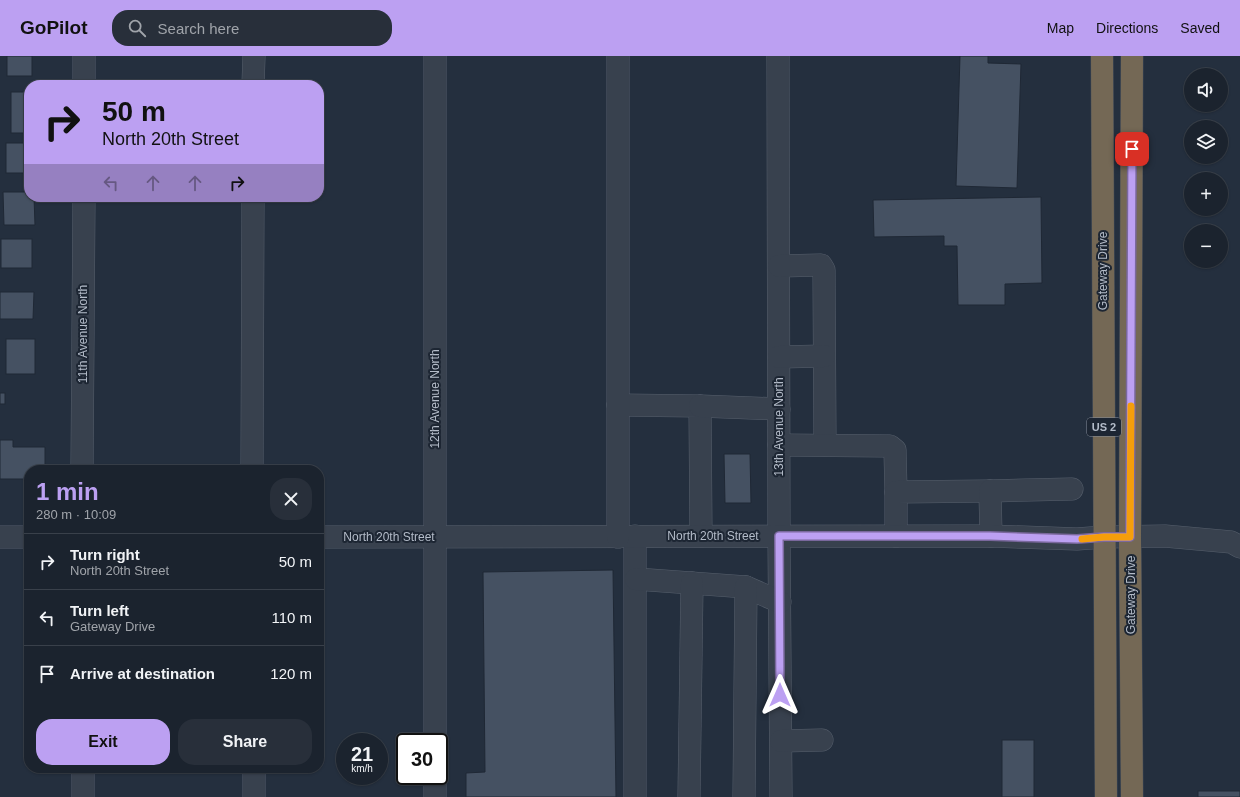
<!DOCTYPE html>
<meta charset="utf-8">
<style>
:root{--surface:#1b232e;--page:#282f3a;--text:#f1f3f6;--muted:#a0a4aa;--line:#39404a;--accent:#bca0f2}
body{margin:0;font-family:Arial,sans-serif;background:var(--page);color:var(--text);height:100vh;display:flex;flex-direction:column;font-size:15px;white-space:nowrap}
*{box-sizing:border-box;margin:0}
p{font-size:13px;color:var(--muted)}
.icon{flex:none;width:22px;height:22px;fill:none;stroke:currentColor;stroke-width:2;stroke-linecap:round;stroke-linejoin:round}
.map{position:relative;flex:1;overflow:hidden}
.sheet{position:absolute;left:24px;top:409px;width:300px;height:308px;display:flex;flex-direction:column;background:var(--surface);border-radius:16px;box-shadow:0 1px 3px #0004,0 0 0 1px var(--line)}
.sheet>*{flex:none}
.top-card{position:absolute;left:24px;top:24px;width:300px;height:122px;border-radius:16px;box-shadow:0 1px 3px #0004,0 0 0 1px var(--line);background:#bca0f2;color:#111;overflow:hidden}
.controls{position:absolute;left:1184px;top:12px;display:grid;gap:8px}
.controls a{display:grid;place-items:center;width:44px;height:44px;border-radius:50%;background:var(--surface);box-shadow:0 1px 3px #0004,0 0 0 1px var(--line);font-size:20px}
.speed{position:absolute;left:336px;top:677px;display:flex;gap:8px;font-size:20px;font-weight:700;text-align:center}
.speed>*{display:grid;place-content:center;width:52px;height:52px;border-radius:50%;background:var(--surface);box-shadow:0 1px 3px #0004,0 0 0 1px var(--line);line-height:1}
.speed small{font-size:10px;font-weight:400}
.speed .limit{border:2px solid #111;border-radius:6px;background:#fff;color:#111}
.pin{position:absolute;display:grid;place-items:center;width:34px;height:34px;color:#fff;margin:-17px;border-radius:8px;box-shadow:0 2px 6px #0006}
.me{position:absolute;width:44px;margin:-22px;rotate:0deg;stroke-linejoin:round;filter:drop-shadow(0 0 3px #0008)}
.turn{display:flex;align-items:center;gap:14px;height:84px;padding:0 12px;font-size:18px}
.turn .icon{width:52px;height:52px;stroke-width:2.5}
.turn b{display:block;font-size:28px;line-height:34px}
.lanes{display:flex;align-items:center;height:38px;padding:0 12px;background:#0003;justify-content:center;gap:20px;direction:ltr}
.lanes .off{opacity:.35}
.round{display:grid;place-items:center;flex:none;width:42px;height:42px;border-radius:16px;background:var(--page)}
.head{display:flex;align-items:center;justify-content:space-between;height:68px;padding:0 12px}
h1{font-size:24px;font-weight:700;line-height:30px;color:var(--accent)}
.cta{display:flex;gap:8px;margin-top:auto;padding:8px 12px}
.cta a{flex:1;height:46px;border-radius:16px;background:var(--accent);color:#111;font-size:16px;font-weight:700;line-height:46px;text-align:center}
.cta a+a{background:var(--page);color:var(--text)}
ul{padding:0;list-style:none}
li{display:flex;align-items:center;gap:12px;height:56px;padding:0 12px;border-top:1px solid var(--line)}
li div{flex:1}
li b{display:block;font-size:15px}
li em{font-style:normal}
header{display:flex;align-items:center;gap:24px;box-sizing:border-box;height:56px;padding:0 20px;background:var(--accent);color:#111}
header strong{font-size:19px}
nav{display:flex;gap:22px;margin-inline-start:auto;font-size:14px}
.search{width:280px;height:36px;background:var(--page);display:flex;align-items:center;gap:10px;box-sizing:border-box;padding:0 14px;border-radius:16px;color:var(--muted);font-size:15px}
.map>svg:first-child{display:block}
</style>
<header>
<strong>GoPilot</strong>
<div class="search"><svg class="icon" aria-label="search" viewBox="0 0 24 24"><circle cx="10" cy="10" r="6"/><path d="M15 15l6 6"/></svg>Search here</div>
<nav><a>Map</a><a>Directions</a><a>Saved</a></nav>
</header>
<div class="map">
<svg width="1240" height="741" viewBox="0 0 1240 741">
<rect width="100%" height="100%" fill="#242f3e"/>
<g fill="#455162" stroke="#1f2835">
<rect x="7" y="0" width="25" height="20"/>
<path d="M960 0H988V7L1021 8 1017 132 956 130Z"/>
<rect x="11" y="36" width="18" height="41"/>
<rect x="6" y="87" width="23" height="30"/>
<path d="M3 136H29V141H34L35 169H4Z"/>
<path d="M1041 141 1042 227 1005 228V249H958L957 190H944V180L874 181 873 144Z"/>
<rect x="1" y="183" width="31" height="29"/>
<path d="M0 236H34L33 263H0Z"/>
<rect x="6" y="283" width="29" height="35"/>
<rect x="0" y="337" width="5" height="11"/>
<path d="M0 384H13V391H45V414H29V423H0Z"/>
<path d="M724 398H750L751 447H725Z"/>
<path d="M613 514 616 741H466V717L485 716 483 516Z"/>
<rect x="1002" y="684" width="32" height="57"/>
<rect x="1198" y="735" width="42" height="6"/>
</g>
<g fill="none" stroke-linecap="round" stroke-linejoin="round">
<g stroke="#565f6c" stroke-width="23">
<g id="minor">
<path d="M778 0 779 480 781 741"/>
<path d="M84 29V0"/>
<path d="M253 29 254 0"/>
<path d="M779 210 821 209 824 214 825 389"/>
<path d="M779 301 824 300"/>
<path d="M618 349 700 350 701 480"/>
<path d="M700 350 779 353"/>
<path d="M779 389 890 390 895 394 896 436"/>
<path d="M82 414 84 141"/>
<path d="M252 414 253 141"/>
<path d="M635 480V741"/>
<path d="M896 480V436L990 435"/>
<path d="M991 480 990 435 1072 433"/>
<path d="M0 481H29"/>
<path d="M319 481 991 480 1077 483 1104 481 1165 480 1231 486 1240 491"/>
<path d="M618 481V0"/>
<path d="M636 523 746 531 780 546"/>
<path d="M781 685 822 684"/>
<path d="M435 686V0"/>
<path d="M83 712V741"/>
<path d="M254 712V741"/>
<path d="M435 720V741"/>
<path d="M689 741 692 527"/>
<path d="M744 741 746 531"/>
</g>
</g>
<g stroke="#434c59" stroke-width="23">
<g id="highway">
<path d="M1102 0 1106 741"/>
<path d="M1132 0 1130 481 1132 741"/>
</g>
</g>
<use href="#minor" stroke="#38414e" stroke-width="22"/>
<use href="#highway" stroke="#746855" stroke-width="22"/>
</g>
<g fill="none" stroke-linecap="round" stroke-linejoin="round">
<g stroke="#7a689d" stroke-width="10">
<path id="route" d="M780 639 779 480H990L1077 483 1104 481H1130L1132 93"/>
</g>
<use href="#route" stroke="#bca0f2" stroke-width="7"/>
<path stroke="#f59e0b" stroke-width="7" d="M1082 483 1104 481H1130L1131 350"/>
</g>
<g text-anchor="middle" dominant-baseline="central" stroke-width="4" stroke-linejoin="round" paint-order="stroke">
<rect fill="#1d2633" stroke="#878f9c" stroke-width="1" x="1087" y="362" width="34" height="18" rx="3"/>
<g font-size="11" font-weight="bold" fill="#b4bcc9">
<text x="1104" y="371">US 2</text>
</g>
<g font-size="12" fill="#b4bcc9" stroke="#1d2633">
<text transform="translate(1103 215) rotate(-90)">Gateway Drive</text>
<text transform="translate(83 278) rotate(-90)">11th Avenue North</text>
<text transform="translate(435 343) rotate(-90)">12th Avenue North</text>
<text transform="translate(779 371) rotate(-90)">13th Avenue North</text>
<text x="713" y="480">North 20th Street</text>
<text x="389" y="481">North 20th Street</text>
<text transform="translate(1131 539) rotate(-90)">Gateway Drive</text>
</g>
</g>
</svg>
<div class="controls">
<a><svg class="icon" aria-label="sound" viewBox="0 0 24 24"><path d="M4 9h4l5-4v14l-5-4H4zM17 9q2 3 0 6"/></svg></a>
<a><svg class="icon" aria-label="layers" viewBox="0 0 24 24"><path d="M12 4l9 5-9 5-9-5zM3 14l9 5 9-5"/></svg></a>
<a>+</a>
<a>−</a>
</div>
<div class="speed"><div>21<small>km/h</small></div><div class="limit">30</div></div>
<div class="pin" style="left:1132px;top:93px;background:#d93025"><svg class="icon" aria-label="arrive" viewBox="0 0 24 24"><path d="M6 21V4h12l-3 4 3 4H6"/></svg></div>
<svg class="me" style="left:780px;top:639px" viewBox="-20 -20 40 40"><path d="M0-17L14 15 0 8-14 15z" fill="#bca0f2" stroke="#fff" stroke-width="4"/></svg>
<div class="top-card">
<div class="turn"><svg class="icon" aria-label="right" viewBox="0 0 24 24"><path d="M7 20v-9h11M14 6l5 5-5 5"/></svg><div><b>50 m</b>North 20th Street</div></div>
<div class="lanes"><svg class="icon off" aria-label="left" viewBox="0 0 24 24"><path d="M17 20v-9H6M10 6l-5 5 5 5"/></svg><svg class="icon off" aria-label="ahead" viewBox="0 0 24 24"><path d="M12 20V5M6 11l6-6 6 6"/></svg><svg class="icon off" aria-label="ahead" viewBox="0 0 24 24"><path d="M12 20V5M6 11l6-6 6 6"/></svg><svg class="icon" aria-label="right" viewBox="0 0 24 24"><path d="M7 20v-9h11M14 6l5 5-5 5"/></svg></div>
</div>
<section class="sheet">
<div class="head"><div><h1>1 min</h1><p>280 m · 10:09</p></div><a class="round"><svg class="icon" aria-label="close" viewBox="0 0 24 24"><path d="M6 6l12 12M18 6L6 18"/></svg></a></div>
<ul>
<li><svg class="icon" aria-label="right" viewBox="0 0 24 24"><path d="M7 20v-9h11M14 6l5 5-5 5"/></svg><div><b>Turn right</b><p>North 20th Street</p></div><em>50 m</em></li>
<li><svg class="icon" aria-label="left" viewBox="0 0 24 24"><path d="M17 20v-9H6M10 6l-5 5 5 5"/></svg><div><b>Turn left</b><p>Gateway Drive</p></div><em>110 m</em></li>
<li><svg class="icon" aria-label="arrive" viewBox="0 0 24 24"><path d="M6 21V4h12l-3 4 3 4H6"/></svg><div><b>Arrive at destination</b></div><em>120 m</em></li>
</ul>
<div class="cta"><a>Exit</a><a>Share</a></div>
</section>
</div>
